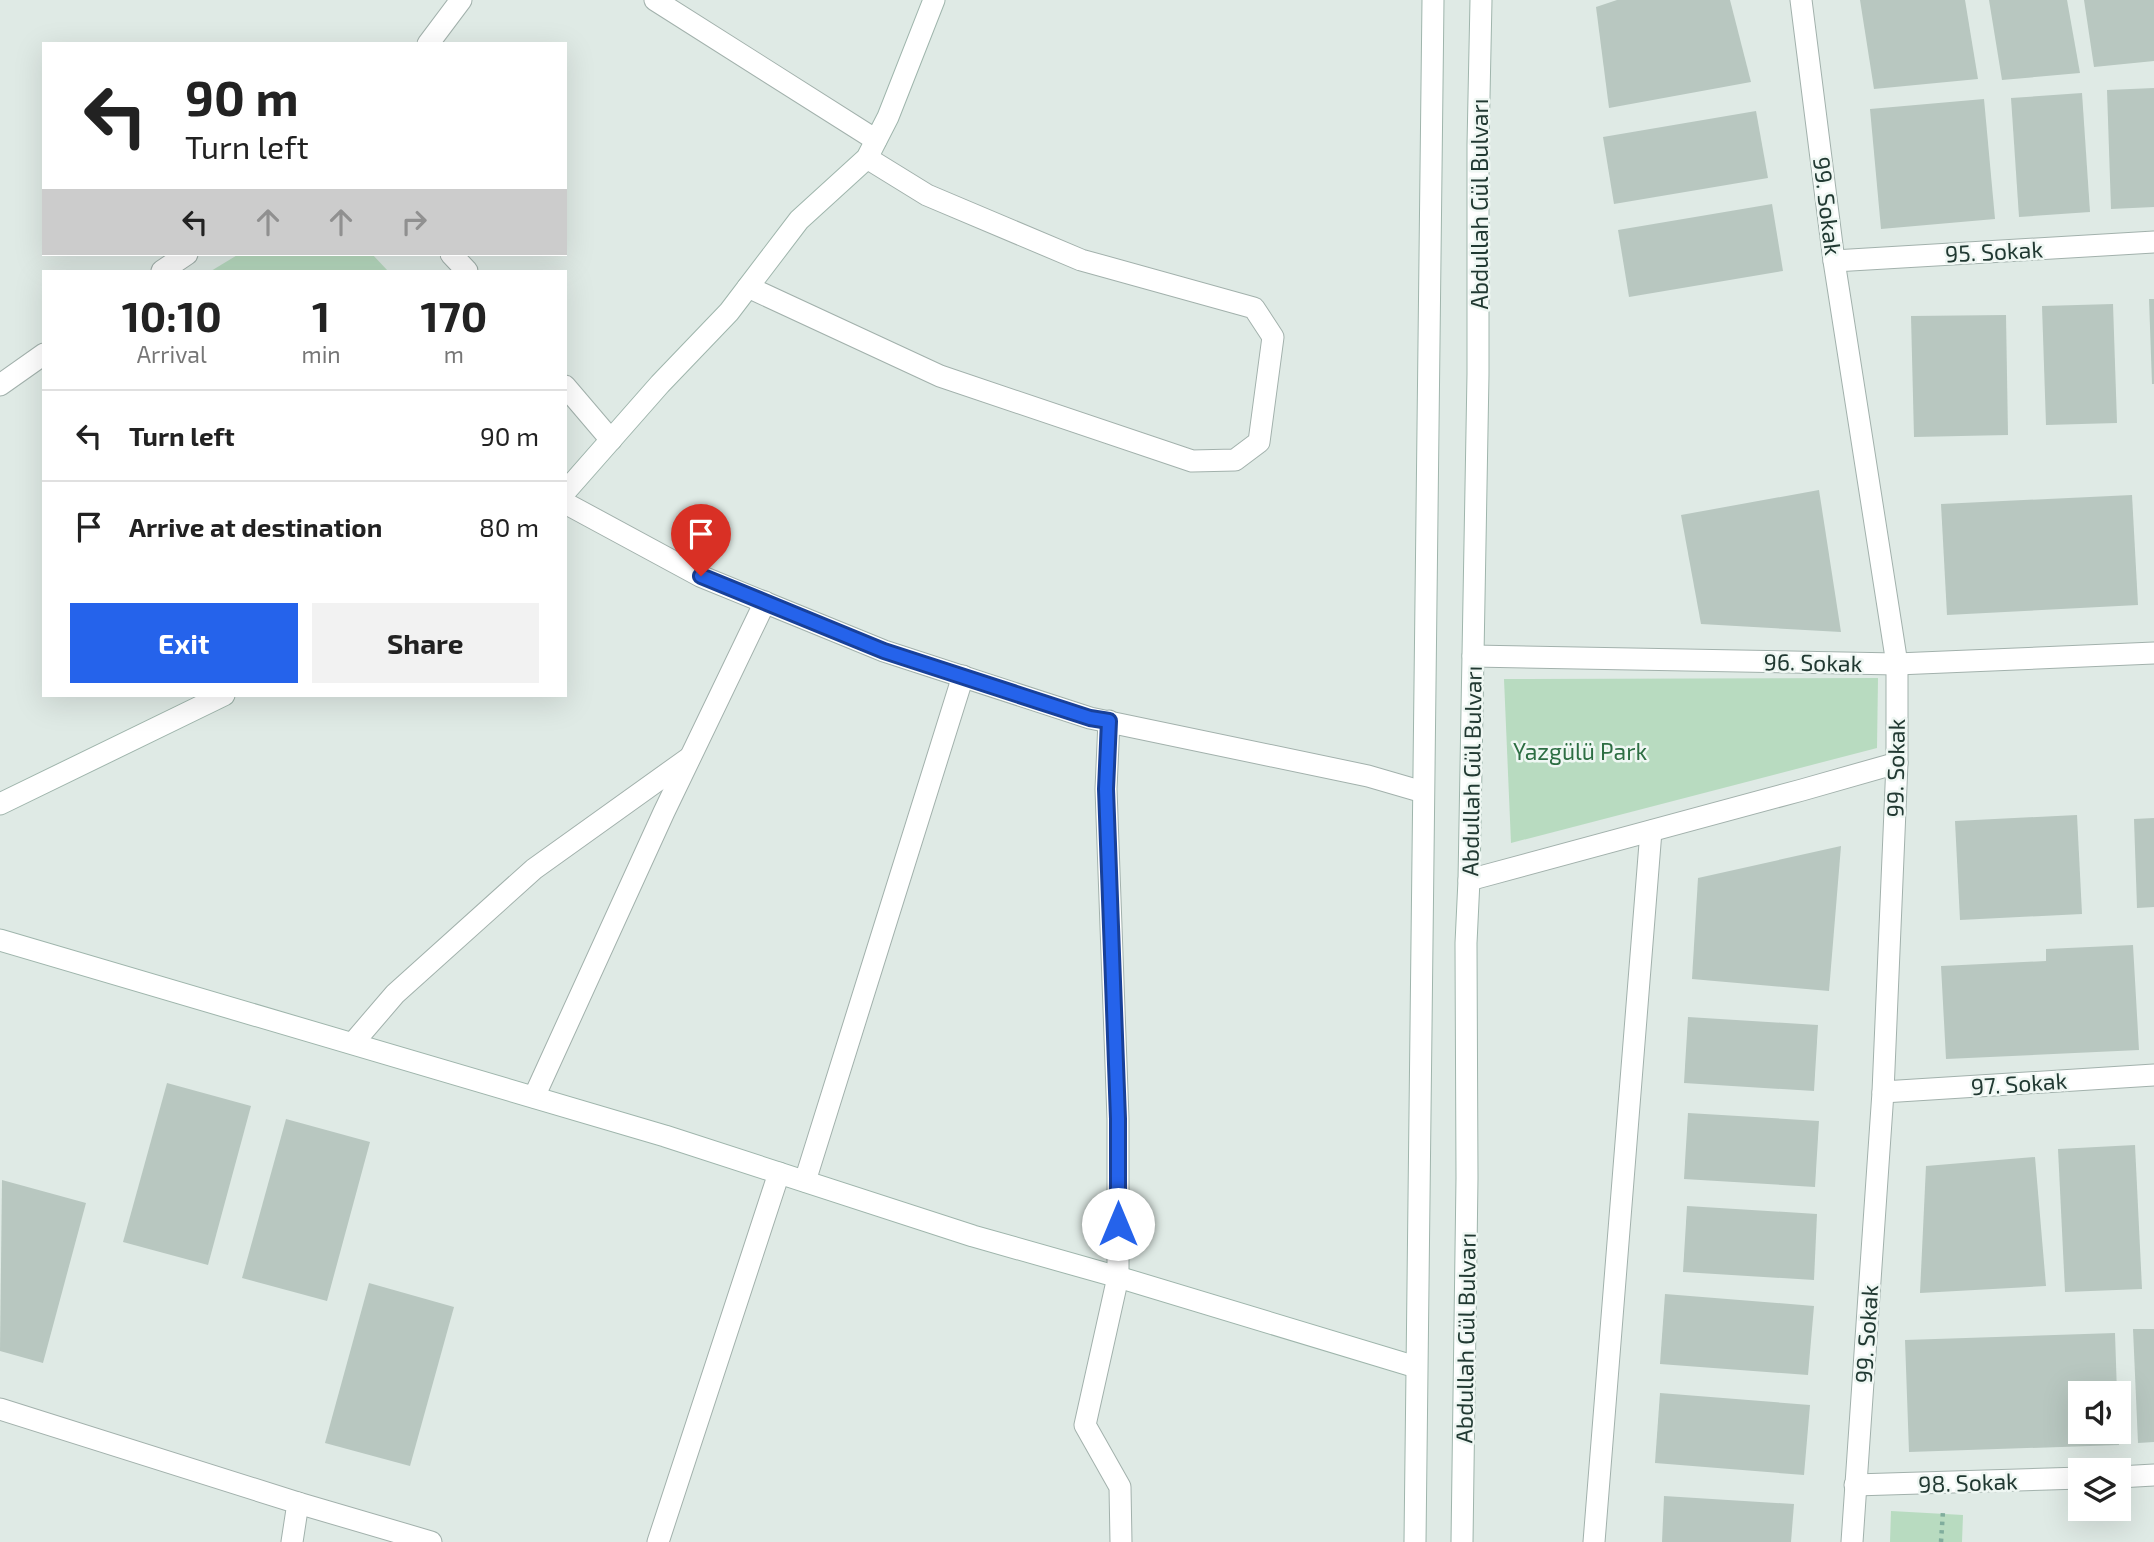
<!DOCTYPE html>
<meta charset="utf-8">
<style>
:root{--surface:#fff;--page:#f2f2f2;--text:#222;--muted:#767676;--line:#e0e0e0;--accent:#2563eb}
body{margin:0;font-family:"Exo 2",sans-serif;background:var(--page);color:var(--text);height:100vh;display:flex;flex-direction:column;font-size:26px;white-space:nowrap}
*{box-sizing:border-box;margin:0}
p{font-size:23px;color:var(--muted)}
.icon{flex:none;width:38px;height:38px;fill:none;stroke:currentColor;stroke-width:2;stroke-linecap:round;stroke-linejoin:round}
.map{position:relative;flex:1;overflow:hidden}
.sheet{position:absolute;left:42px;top:270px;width:525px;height:427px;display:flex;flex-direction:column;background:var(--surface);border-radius:0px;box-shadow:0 7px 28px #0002}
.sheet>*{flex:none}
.guide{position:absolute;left:42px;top:42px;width:525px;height:214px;border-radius:0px;box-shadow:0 7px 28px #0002;background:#fff;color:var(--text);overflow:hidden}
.controls{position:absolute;left:2068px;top:1381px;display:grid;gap:14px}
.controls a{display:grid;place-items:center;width:63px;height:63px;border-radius:0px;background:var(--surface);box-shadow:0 7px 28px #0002;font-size:35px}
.pin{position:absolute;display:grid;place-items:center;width:60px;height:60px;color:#fff;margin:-72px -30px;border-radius:50% 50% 50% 0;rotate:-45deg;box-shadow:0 0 7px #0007}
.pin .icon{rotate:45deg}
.me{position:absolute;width:77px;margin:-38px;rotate:0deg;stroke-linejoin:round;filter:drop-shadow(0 0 5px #0008)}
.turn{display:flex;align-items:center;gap:24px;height:147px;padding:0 28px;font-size:32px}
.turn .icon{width:91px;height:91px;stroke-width:2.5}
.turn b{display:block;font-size:49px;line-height:60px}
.lanes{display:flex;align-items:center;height:66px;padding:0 28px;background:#0003;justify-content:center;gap:35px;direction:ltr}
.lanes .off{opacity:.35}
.eta{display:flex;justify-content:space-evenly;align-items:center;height:119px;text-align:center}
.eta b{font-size:42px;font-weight:700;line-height:49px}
.cta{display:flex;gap:14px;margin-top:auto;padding:14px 28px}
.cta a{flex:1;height:80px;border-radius:0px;background:var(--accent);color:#fff;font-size:28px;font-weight:700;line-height:80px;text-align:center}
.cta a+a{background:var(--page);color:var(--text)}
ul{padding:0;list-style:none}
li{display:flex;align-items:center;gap:21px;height:91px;padding:0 28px;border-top:2px solid var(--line)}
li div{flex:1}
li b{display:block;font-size:26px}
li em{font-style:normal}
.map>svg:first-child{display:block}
</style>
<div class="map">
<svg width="2154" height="1542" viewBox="0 0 2154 1542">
<rect width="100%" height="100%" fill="#dfeae5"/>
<g fill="#b8dbc0">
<path d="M239 254H372L388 271H211Z"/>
<path d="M1878 678 1877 748 1511 843 1504 679Z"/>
<path d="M1891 1511 1963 1515 1962 1542H1890Z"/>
</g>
<g fill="#b8c7c0">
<path d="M1617 0H1730L1751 82 1609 108 1596 7Z"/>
<path d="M1860 0H1965L1978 79 1874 89Z"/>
<path d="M1989 0H2067L2080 73 2002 80Z"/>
<path d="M2084 0H2154V61L2094 67Z"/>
<path d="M2154 88V207L2111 209 2107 90Z"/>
<path d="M2082 93 2090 212 2019 217 2011 98Z"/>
<path d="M1984 99 1995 219 1881 229 1870 109Z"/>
<path d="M1756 111 1768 178 1614 204 1603 137Z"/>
<path d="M1772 204 1783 271 1629 297 1618 230Z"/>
<path d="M2149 299H2154V384H2152Z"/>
<path d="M2113 304 2117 423 2046 425 2042 306Z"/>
<path d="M2006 315 2008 435 1914 437 1911 316Z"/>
<path d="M1819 490 1841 632 1701 624 1681 515Z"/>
<path d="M2132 495 2138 605 1947 615 1941 504Z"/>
<path d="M2077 815 2082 914 1960 920 1955 821Z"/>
<path d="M2154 818V907L2137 908 2134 819Z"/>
<path d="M1841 846 1829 991 1692 979 1698 878Z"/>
<path d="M2133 945 2139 1050 1946 1059 1941 966 2046 961V949Z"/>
<path d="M1688 1017 1818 1025 1814 1091 1684 1083Z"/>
<path d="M167 1083 251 1106 208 1265 123 1242Z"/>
<path d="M1688 1113 1819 1121 1815 1187 1684 1179Z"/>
<path d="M286 1119 370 1142 327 1301 242 1278Z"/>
<path d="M2135 1145 2142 1289 2065 1292 2058 1149Z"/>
<path d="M2035 1157 2046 1286 1920 1293 1926 1166Z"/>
<path d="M2 1180 86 1203 43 1363 0 1351Z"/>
<path d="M1687 1206 1817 1214 1814 1280 1683 1272Z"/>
<path d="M369 1283 454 1307 410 1466 325 1443Z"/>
<path d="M1665 1294 1814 1306 1808 1375 1660 1364Z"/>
<path d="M2133 1329H2154V1442L2138 1443Z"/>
<path d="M2115 1333 2117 1393H2081V1432H2119V1445L1909 1452 1905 1340Z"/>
<path d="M1660 1393 1810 1405 1804 1475 1655 1463Z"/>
<path d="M1664 1496 1794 1504 1791 1542H1662Z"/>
</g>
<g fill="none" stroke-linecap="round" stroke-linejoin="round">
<g stroke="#a2b1ac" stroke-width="23">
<g id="lane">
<path d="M1469 880 1802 790 1897 763"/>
<path d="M1594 1542 1651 831"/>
</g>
</g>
<g stroke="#a2b1ac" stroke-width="23">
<g id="street">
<path d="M655 0 876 140"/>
<path d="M1801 0 1834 261 1897 664V763L1883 1092 1852 1542"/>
<path d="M428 44 461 0"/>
<path d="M451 254 467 271"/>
<path d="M1834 261 2154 242"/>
<path d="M162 271 187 254"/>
<path d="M748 287 940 376 1192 461 1235 460 1259 442 1273 337 1254 308 1081 260 927 195 867 158"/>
<path d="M0 385 44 354"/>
<path d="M565 386 611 440"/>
<path d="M565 503 700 576 884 651 1090 718 1368 776 1423 792"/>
<path d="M1473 656 1897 664 2154 653"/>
<path d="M1109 721 1106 789 1118 1119V1277L1085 1425 1120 1487 1121 1542"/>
<path d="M353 1043 395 994 534 869 689 758"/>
<path d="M1883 1092 2154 1075"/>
<path d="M534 1097 664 812 765 602"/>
<path d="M805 1181 963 676"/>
<path d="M0 1409 298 1503 431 1542"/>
<path d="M2119 1477 2154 1475"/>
<path d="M1855 1485 2081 1478"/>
<path d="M292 1542 298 1503"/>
<path d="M658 1542 779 1173"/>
</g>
</g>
<g stroke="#9fb5ac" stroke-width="23">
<g id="secondary">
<path d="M565 492 660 384 729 312 799 220 867 158 888 117 934 0"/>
<path d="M0 804 224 695"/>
<path d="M0 940 665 1136 973 1236 1118 1277 1416 1367"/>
<path d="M1415 1542 1433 0"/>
<path d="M1462 1542 1467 1178 1466 943 1469 880 1478 374V145L1481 0"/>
</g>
</g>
<path stroke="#80ad9d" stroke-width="4.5" stroke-dasharray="3.5 5" stroke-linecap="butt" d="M1941 1542 1943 1511"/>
<use href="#lane" stroke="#fff" stroke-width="21"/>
<use href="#street" stroke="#fff" stroke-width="21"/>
<use href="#secondary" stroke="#fff" stroke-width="21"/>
</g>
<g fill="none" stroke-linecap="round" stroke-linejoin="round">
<g stroke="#184099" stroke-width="18">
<path id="route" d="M701 576 884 651 1090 718 1109 721 1106 789 1118 1119V1224"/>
</g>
<use href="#route" stroke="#2563eb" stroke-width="12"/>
</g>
<g text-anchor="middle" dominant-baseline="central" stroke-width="5" stroke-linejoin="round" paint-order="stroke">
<g font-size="23" fill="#213932" stroke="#eff7f3">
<text transform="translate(1479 204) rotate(-90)">Abdullah Gül Bulvarı</text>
<text transform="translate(1828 206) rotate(83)">99. Sokak</text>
<text transform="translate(1994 251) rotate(-3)">95. Sokak</text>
<text transform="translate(1813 662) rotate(1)">96. Sokak</text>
<text transform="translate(1895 768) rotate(-89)">99. Sokak</text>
<text transform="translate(1471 771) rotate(-89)">Abdullah Gül Bulvarı</text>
<text transform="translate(2019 1083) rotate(-4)">97. Sokak</text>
<text transform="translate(1866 1334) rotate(-86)">99. Sokak</text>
<text transform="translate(1465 1338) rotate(-89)">Abdullah Gül Bulvarı</text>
<text transform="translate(1968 1482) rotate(-2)">98. Sokak</text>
</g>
<g font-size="23" fill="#2d6e43" stroke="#eff7f3">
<text x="1580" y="751">Yazgülü Park</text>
</g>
</g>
</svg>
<div class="controls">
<a><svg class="icon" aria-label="sound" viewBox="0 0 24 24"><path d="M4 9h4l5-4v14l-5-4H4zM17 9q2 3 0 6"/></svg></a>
<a><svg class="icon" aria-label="layers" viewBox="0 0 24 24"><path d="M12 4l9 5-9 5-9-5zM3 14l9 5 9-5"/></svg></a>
</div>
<div class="pin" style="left:701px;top:576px;background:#d93025"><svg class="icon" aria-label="arrive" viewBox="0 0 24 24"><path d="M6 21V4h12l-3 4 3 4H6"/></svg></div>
<svg class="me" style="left:1118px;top:1224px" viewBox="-20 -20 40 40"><circle r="19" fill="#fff"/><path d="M0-13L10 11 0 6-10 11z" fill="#2563eb"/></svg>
<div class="guide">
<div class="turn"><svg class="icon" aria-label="left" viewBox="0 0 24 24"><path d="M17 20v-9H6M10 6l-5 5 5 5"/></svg><div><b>90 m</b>Turn left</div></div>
<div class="lanes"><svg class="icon" aria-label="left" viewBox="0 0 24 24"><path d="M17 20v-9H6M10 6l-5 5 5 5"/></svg><svg class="icon off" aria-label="ahead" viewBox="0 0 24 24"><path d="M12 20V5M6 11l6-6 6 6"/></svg><svg class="icon off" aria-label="ahead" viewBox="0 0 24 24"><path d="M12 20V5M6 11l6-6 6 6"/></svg><svg class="icon off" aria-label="right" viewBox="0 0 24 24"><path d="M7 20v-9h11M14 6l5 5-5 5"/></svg></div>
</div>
<section class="sheet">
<div class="eta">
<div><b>10:10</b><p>Arrival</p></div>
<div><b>1</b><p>min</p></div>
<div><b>170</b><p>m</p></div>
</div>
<ul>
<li><svg class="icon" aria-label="left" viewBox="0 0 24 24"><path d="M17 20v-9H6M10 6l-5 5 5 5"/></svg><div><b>Turn left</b></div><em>90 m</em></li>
<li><svg class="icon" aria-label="arrive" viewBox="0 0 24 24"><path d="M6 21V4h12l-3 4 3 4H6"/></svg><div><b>Arrive at destination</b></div><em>80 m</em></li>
</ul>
<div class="cta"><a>Exit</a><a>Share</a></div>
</section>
</div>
